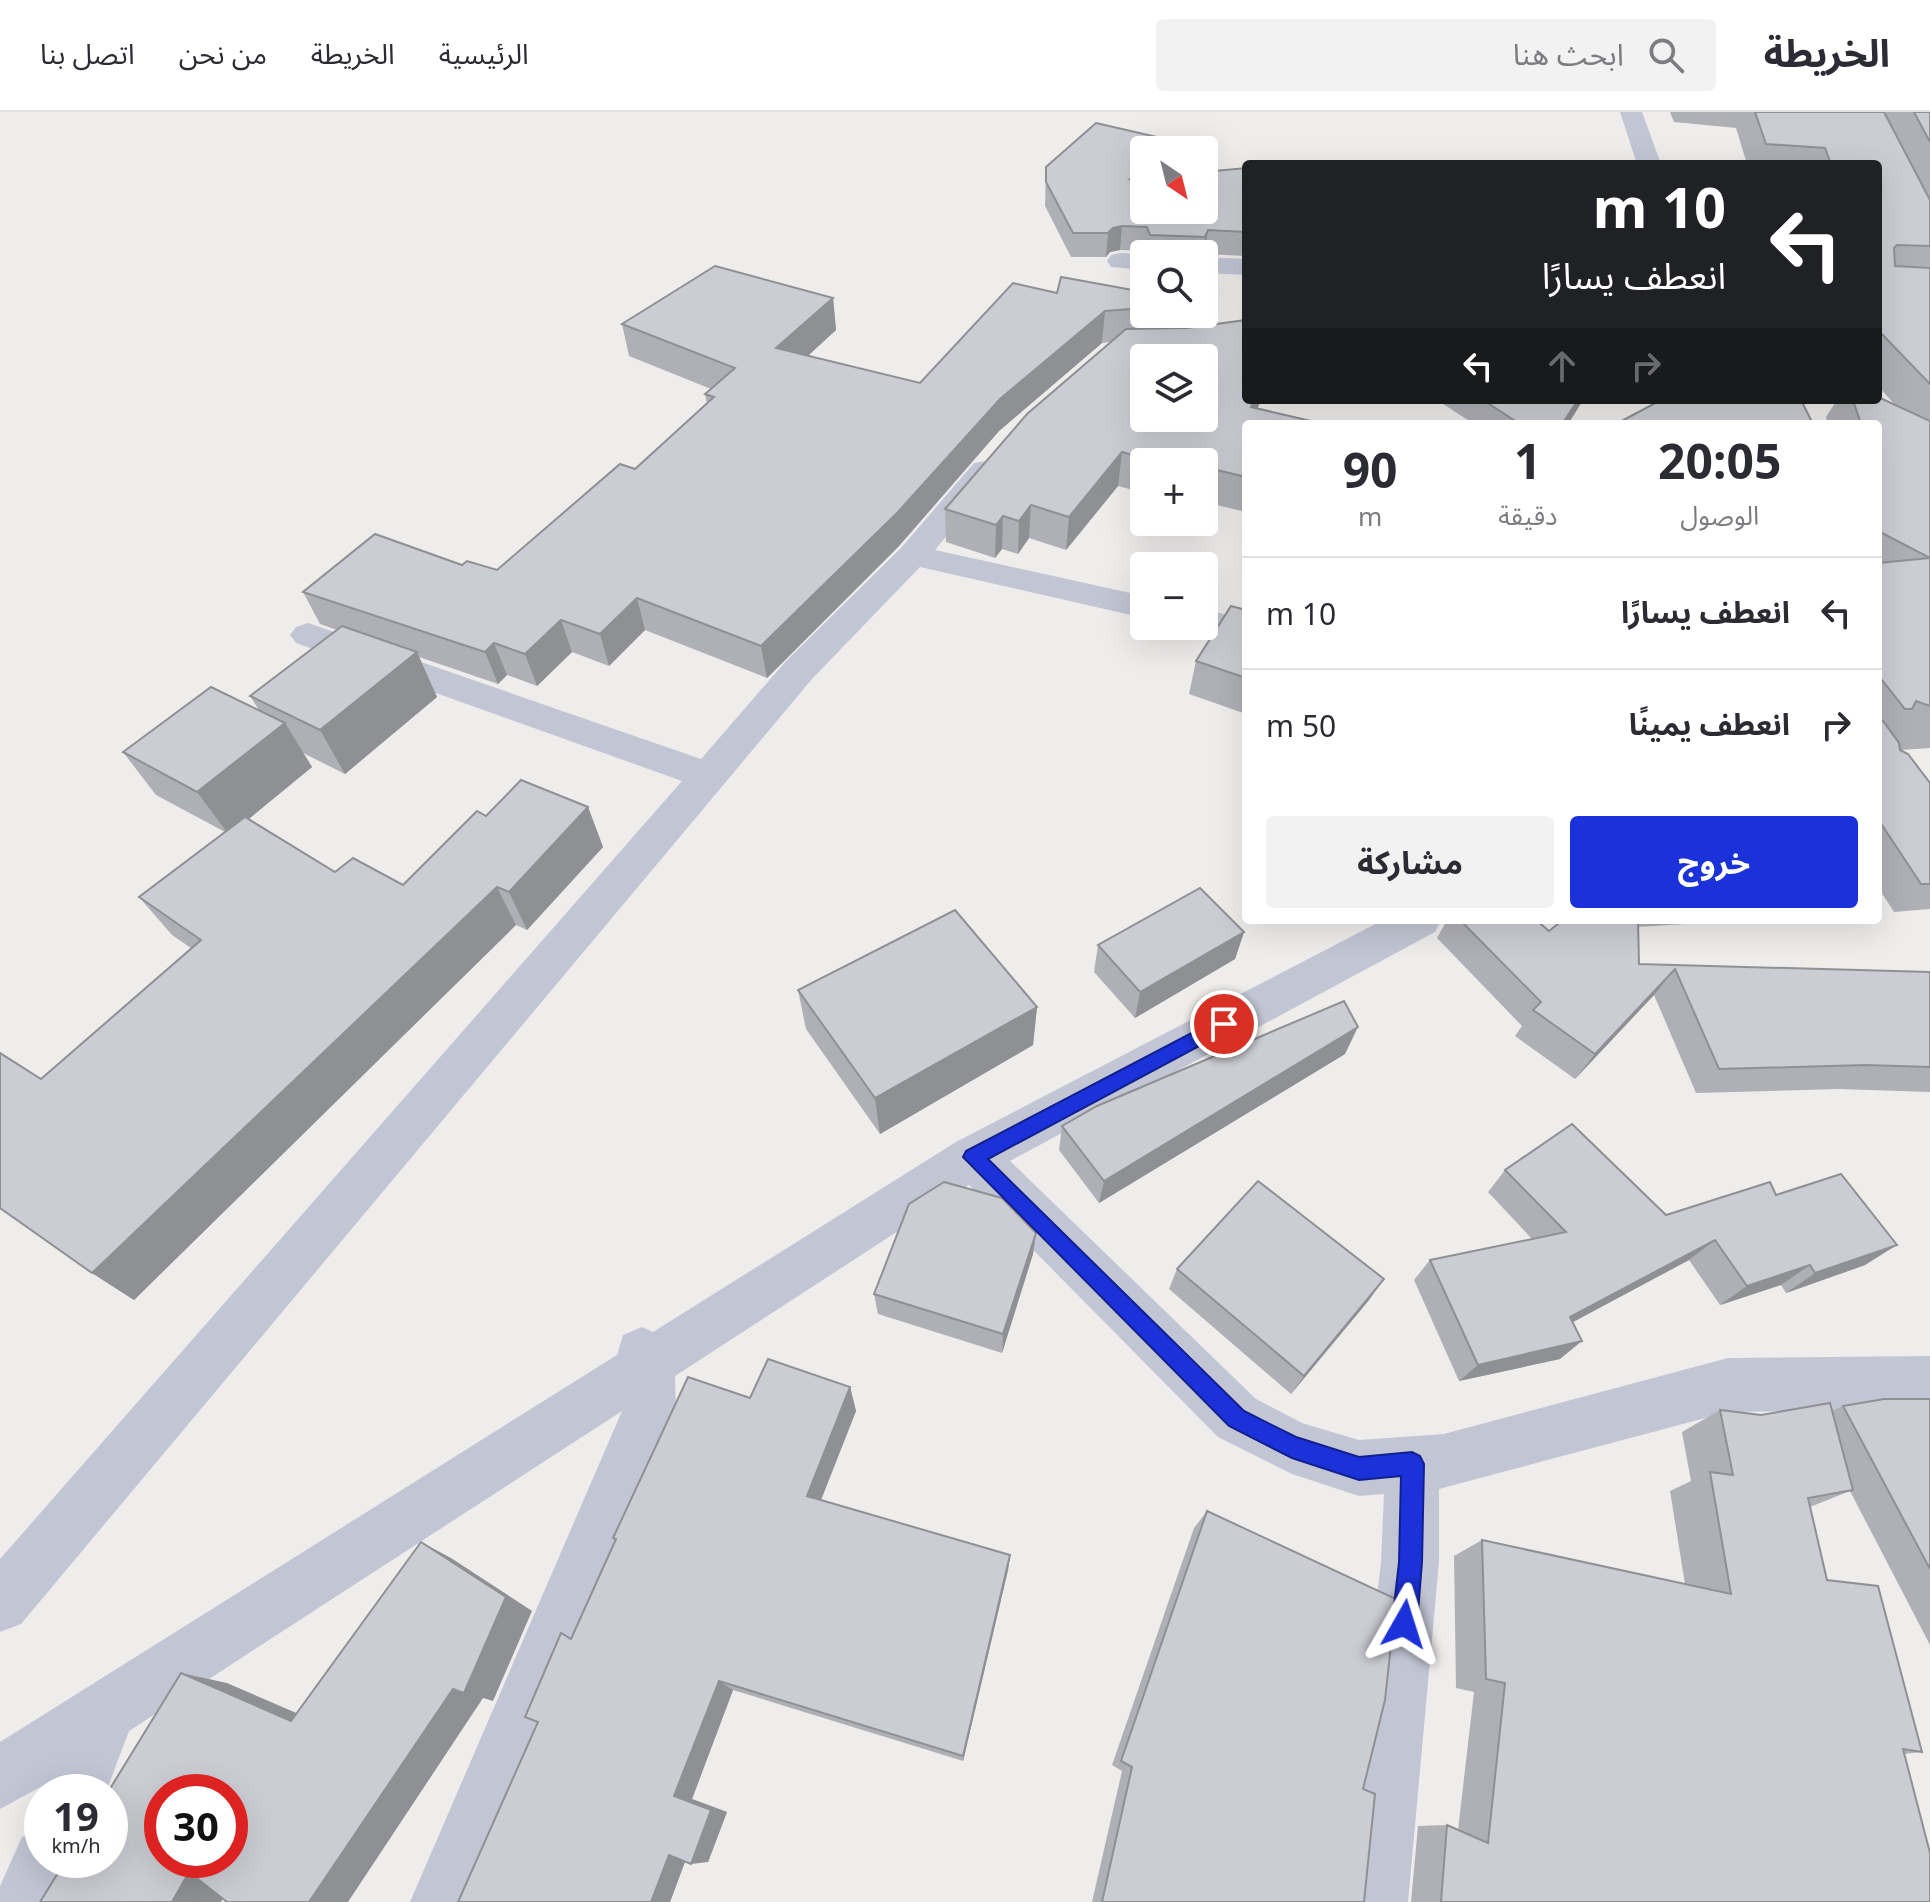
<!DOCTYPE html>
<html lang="ar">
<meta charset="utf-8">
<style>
:root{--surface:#fff;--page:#f2f2f3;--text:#2b2b33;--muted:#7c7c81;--line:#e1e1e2;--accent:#1b32da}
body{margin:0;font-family:"Noto Sans","Noto Sans Arabic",sans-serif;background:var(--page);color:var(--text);direction:rtl;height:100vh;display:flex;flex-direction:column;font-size:30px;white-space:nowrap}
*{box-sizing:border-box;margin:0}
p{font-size:26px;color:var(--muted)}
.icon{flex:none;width:44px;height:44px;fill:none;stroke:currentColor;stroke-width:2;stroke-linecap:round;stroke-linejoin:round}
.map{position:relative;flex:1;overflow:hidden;direction:ltr}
.panel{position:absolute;left:1242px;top:308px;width:640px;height:504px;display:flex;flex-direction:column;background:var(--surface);border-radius:8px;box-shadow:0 8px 32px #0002;direction:rtl}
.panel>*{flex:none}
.top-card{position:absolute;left:1242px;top:48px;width:640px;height:244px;border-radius:8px;box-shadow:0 8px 32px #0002;direction:rtl;background:#202124;color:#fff;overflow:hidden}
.needle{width:52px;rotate:145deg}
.tools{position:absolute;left:1130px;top:24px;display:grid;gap:16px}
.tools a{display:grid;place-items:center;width:88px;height:88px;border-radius:8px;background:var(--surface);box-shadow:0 8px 32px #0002;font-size:40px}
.speed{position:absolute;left:24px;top:1662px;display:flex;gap:16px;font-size:40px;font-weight:700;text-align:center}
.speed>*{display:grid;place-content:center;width:104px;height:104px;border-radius:50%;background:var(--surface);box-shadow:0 8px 32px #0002;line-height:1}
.speed small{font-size:20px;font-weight:400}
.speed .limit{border:12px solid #d22;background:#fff;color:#111}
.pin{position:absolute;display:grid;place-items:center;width:68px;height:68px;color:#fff;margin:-34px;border:4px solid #fff;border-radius:50%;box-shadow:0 2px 8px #0007}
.me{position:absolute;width:88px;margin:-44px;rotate:6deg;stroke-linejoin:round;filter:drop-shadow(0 0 6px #0008)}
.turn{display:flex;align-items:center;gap:28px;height:168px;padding:0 24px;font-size:36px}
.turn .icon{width:104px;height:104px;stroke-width:2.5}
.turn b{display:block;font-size:56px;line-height:68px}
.lanes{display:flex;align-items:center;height:76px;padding:0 24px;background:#0003;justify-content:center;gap:40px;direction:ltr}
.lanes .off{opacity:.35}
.eta{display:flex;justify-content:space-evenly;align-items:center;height:136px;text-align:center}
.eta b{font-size:48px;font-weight:700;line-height:56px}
.cta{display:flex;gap:16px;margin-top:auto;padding:16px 24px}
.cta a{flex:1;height:92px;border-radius:8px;background:var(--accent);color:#fff;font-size:32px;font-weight:700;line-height:92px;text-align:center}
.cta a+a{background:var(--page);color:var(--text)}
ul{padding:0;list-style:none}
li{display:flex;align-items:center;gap:24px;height:112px;padding:0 24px;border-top:2px solid var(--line)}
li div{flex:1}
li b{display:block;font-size:30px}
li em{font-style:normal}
header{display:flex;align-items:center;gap:48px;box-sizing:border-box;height:112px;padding:0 40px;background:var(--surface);border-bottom:2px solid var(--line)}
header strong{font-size:38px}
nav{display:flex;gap:44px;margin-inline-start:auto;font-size:28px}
.search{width:560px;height:72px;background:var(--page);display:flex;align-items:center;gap:20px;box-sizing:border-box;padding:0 28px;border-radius:8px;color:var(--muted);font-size:30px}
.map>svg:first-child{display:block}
</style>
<header>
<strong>الخريطة</strong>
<div class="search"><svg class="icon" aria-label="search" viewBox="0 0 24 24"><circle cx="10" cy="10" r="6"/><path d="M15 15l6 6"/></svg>ابحث هنا</div>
<nav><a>الرئيسية</a><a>الخريطة</a><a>من نحن</a><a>اتصل بنا</a></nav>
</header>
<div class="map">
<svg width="1930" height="1790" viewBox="0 0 1930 1790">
<rect width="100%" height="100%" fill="#efedec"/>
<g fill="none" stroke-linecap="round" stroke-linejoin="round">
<g fill="#c2c6d4" fill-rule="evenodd">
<path d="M1620 0H1642L1661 52H1637Z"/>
<path d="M1120 141 1144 142V158L1111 155 1107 149 1111 143Z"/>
<path d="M1204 145 1246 147V163L1204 161Z"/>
<path d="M985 349 996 351 1001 358 935 438 1144 484V506L920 455 812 567 21 1512 0 1520V1447L682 669 296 531 290 523 296 515 308 511 320 515 701 647 786 549 901 436 974 351Z"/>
<path d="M1204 497 1246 508V530L1192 516 1204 514Z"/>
<path d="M1383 808H1441L1435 820 1010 1049 1256 1287 1302 1311 1359 1328 1444 1322 1728 1246 1930 1244V1298L1728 1300 1439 1377V1450L1408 1790H1342L1381 1450 1384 1382 1359 1384 1292 1362 1218 1325 969 1073 675 1264 676 1300 476 1790H410L622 1299 129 1619 106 1680H44L46 1672 0 1697V1630L617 1243 623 1223 642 1215 653 1220 956 1030Z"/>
<path d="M42 1717V1748H77L59 1790H0V1774L22 1725Z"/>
</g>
</g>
<g fill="#afb0b6">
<path d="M1670 0H1930V636L1901 638 1930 671V797L1894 800 1878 775V312H1828L1826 305 1837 288H1878L1896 294 1878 274V52H1747L1736 16 1674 10Z"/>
<path d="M1170 28 1169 38H1144V98L1246 56V144L1204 142H1145L1144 139 1120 138 1110 140 1106 145H1071L1045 94 1046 55Z"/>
<path d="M1144 180V202H1204V191L1210 192 1206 214 1246 288H1261L1257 296 1246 312V400L1204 390V350H1144V381L1118 374 1066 438 1029 426 1018 442 1002 437 995 446 946 430 945 397 1110 230 1102 231 999 319 899 434 767 566 645 518 609 554 572 540 537 574 507 563 498 572 419 545 437 585 345 662 303 641 312 655 249 707 335 760 403 773 486 704 588 695 603 735 527 818 516 813 134 1188 92 1161 41 967 191 836 172 823 139 785 225 720 156 683 123 640 259 598 250 584 337 518 320 512 303 480 462 453 497 458 635 357 707 292 705 282 711 277 629 244 622 212 833 186 836 218 808 244 920 271 1057 181Z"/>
<path d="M1437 288H1501L1503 290H1513L1512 288H1583L1568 312H1474Z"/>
<path d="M1246 498V602L1189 582 1196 549Z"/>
<path d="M1447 808H1536L1549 819 1563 808H1746L1638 815 1639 852 1930 860V980L1838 977 1696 981 1654 883 1575 967 1515 924 1522 914 1437 826Z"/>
<path d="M1244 820 1235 847 1135 906 1094 860 1098 833Z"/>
<path d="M798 878 1037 895 1033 933 880 1022 806 917Z"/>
<path d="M1345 942 1099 1091 1059 1038 1062 1014Z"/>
<path d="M1505 1058 1666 1103 1776 1083 1865 1153 1786 1181 1781 1173 1720 1193 1689 1148 1572 1210 1560 1247 1459 1269 1414 1168 1430 1148 1532 1127 1488 1080Z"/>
<path d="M1036 1121 1033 1142 1002 1241 878 1202 874 1182Z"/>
<path d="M1177 1157 1369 1188 1291 1282 1169 1177Z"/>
<path d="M850 1275 856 1299 821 1388 1010 1443 1008 1458 963 1649 733 1578 692 1687 727 1700 708 1750 685 1749 670 1790H458L538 1610 571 1526 615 1428 613 1426 750 1286Z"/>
<path d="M1930 1287V1533L1850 1379 1810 1395 1827 1468 1922 1640 1904 1642 1930 1790H1411L1418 1714 1447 1713 1458 1718 1474 1580 1456 1576 1454 1444 1482 1428 1685 1472 1670 1379 1691 1369 1682 1320 1720 1298 1761 1303 1832 1299 1843 1294Z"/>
<path d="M1207 1399 1363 1677 1364 1790H1092L1122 1659 1112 1653 1194 1416Z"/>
</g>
<g fill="#8f9094">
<path d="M1170 28 1169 38H1159Z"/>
<path d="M1144 53V74L1130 67Z"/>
<path d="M1122 114 1120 138 1110 140 1106 145 1108 121 1113 116Z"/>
<path d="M1208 118 1204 142H1202L1205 125Z"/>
<path d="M833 186 836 218 781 268 776 236Z"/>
<path d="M1105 199 1102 231 999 319 899 434 767 566 761 534 1000 287Z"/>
<path d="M1254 288H1261L1251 312V295Z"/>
<path d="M1578 288H1583L1568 312H1562Z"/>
<path d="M1122 340 1118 374 1066 438 1069 405Z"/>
<path d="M1031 393 1029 426 1018 442 1019 409Z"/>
<path d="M1003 404 1002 437 995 446 996 413Z"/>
<path d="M637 486 645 518 609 554 600 522Z"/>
<path d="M561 508 572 540 537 574 525 542Z"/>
<path d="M494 531 507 563 498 572 485 540Z"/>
<path d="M417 540 437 585 345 662 320 618Z"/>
<path d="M285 611 312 655 229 723 197 680Z"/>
<path d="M588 695 603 735 527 818 509 780Z"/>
<path d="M497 775 516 813 134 1188 92 1161Z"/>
<path d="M1244 820 1235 847 1135 906 1140 880Z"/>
<path d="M1675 857 1654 883 1575 967 1595 942Z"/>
<path d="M1037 895 1033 933 880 1022 875 986Z"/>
<path d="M1358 915 1345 942 1099 1091 1104 1069Z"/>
<path d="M1036 1121 1033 1142 1002 1241 1003 1222Z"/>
<path d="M1715 1128 1689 1148 1549 1223 1570 1205Z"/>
<path d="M1897 1133 1865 1153 1786 1181 1815 1161Z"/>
<path d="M1810 1153 1781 1173 1720 1193 1747 1174Z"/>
<path d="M1384 1167 1369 1188 1291 1282 1304 1264Z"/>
<path d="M1582 1229 1560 1247 1459 1269 1478 1253Z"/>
<path d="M850 1275 856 1299 815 1403 807 1384Z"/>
<path d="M421 1430 451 1446 532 1499 493 1589 483 1586 348 1790H309L453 1577Z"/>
<path d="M1010 1443 1008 1458 963 1649V1644Z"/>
<path d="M181 1561 227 1571 331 1616 291 1609Z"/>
<path d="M719 1569 733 1578 692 1687 727 1700 708 1750 691 1752 674 1684Z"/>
<path d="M688 1742 670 1790H651L669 1743Z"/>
<path d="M238 1758 221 1790H172L189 1760Z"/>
</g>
<g fill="#cccdd4" stroke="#8f9094" stroke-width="2" fill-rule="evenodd">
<path d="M1755 0H1884L1930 88V134L1897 133 1894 136 1895 154 1930 156V272L1878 218V52H1831L1825 36 1766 32Z"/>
<path d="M1914 0H1930V30Z"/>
<path d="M1096 11 1170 28 1159 38H1144V53L1130 67 1144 65V98H1204V60L1246 56V120L1208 118 1205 125 1150 123 1147 115 1122 114 1113 116 1108 121H1073L1046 70V55Z"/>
<path d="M715 154 833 186 776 236 920 271 1013 171 1057 181 1061 165 1144 180V196L1105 199 1000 287 897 401 761 534 637 486 600 522 561 508 525 542 494 531 485 540 303 480 375 422 462 453 467 449 497 458 620 352 635 357 714 285 705 282 735 256 622 212Z"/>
<path d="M1246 208V288H1254L1251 295 1324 312H1246V365L1204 355V350H1155L1122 340 1069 405 1031 393 1019 409 1003 404 996 413 945 397 1027 302 1126 217 1187 216ZM1144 246H1204V306H1144Z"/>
<path d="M1878 285 1930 309V446L1878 419V312H1861L1853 288H1878Z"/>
<path d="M1483 288 1538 290V288H1578L1562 312H1520Z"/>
<path d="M1661 288H1801L1813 312H1616Z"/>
<path d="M1930 446V594L1916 589 1912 597H1905L1878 563V451Z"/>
<path d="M1231 494 1246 498V566L1196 549Z"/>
<path d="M342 514 417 540 320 618 250 584Z"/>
<path d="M211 575 285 611 197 680 123 640Z"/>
<path d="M1878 609H1883L1899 631 1900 638 1908 642 1930 671V772H1921L1878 707Z"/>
<path d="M521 668 588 695 509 780 497 775 92 1161 0 1096V941L41 967 201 828 139 785 245 705 335 760 353 746 403 773 477 699 486 704Z"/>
<path d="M1200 776 1244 820 1140 880 1098 833Z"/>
<path d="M955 798 1037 895 875 986 798 878Z"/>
<path d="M1460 808H1536L1549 819 1563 808H1638L1639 852 1930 860V955L1866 953 1719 957 1675 857 1595 942 1533 898 1541 890Z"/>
<path d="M1344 889 1358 915 1104 1069 1062 1014 1097 994Z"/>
<path d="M1572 1012 1666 1103 1770 1070 1776 1083 1841 1062 1897 1133 1815 1161 1810 1153 1747 1174 1715 1128 1570 1205 1582 1229 1478 1253 1430 1148 1566 1120 1505 1058Z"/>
<path d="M1258 1069 1384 1167 1304 1264 1177 1157Z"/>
<path d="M944 1070 1002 1086 1036 1121 1003 1222 874 1182 909 1092Z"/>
<path d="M768 1247 850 1275 807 1384 1010 1443 963 1644 719 1569 674 1684 711 1698 691 1752 669 1743 651 1790H458L538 1610 525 1605 561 1521 571 1527 616 1427 613 1426 688 1265 750 1286Z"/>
<path d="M1884 1287H1930V1457L1843 1294Z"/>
<path d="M1830 1291 1853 1378 1808 1386 1827 1468 1878 1474 1922 1640 1903 1637 1930 1741V1790H1441L1447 1713 1488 1731 1505 1571 1486 1567 1482 1428 1731 1482 1710 1360 1733 1363 1720 1298 1761 1303Z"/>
<path d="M1207 1399 1396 1487 1385 1588 1363 1677 1375 1682 1364 1790H1102L1132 1655 1121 1649Z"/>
<path d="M421 1430 506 1485 464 1581 453 1577 309 1790H227L189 1760 172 1790H40L66 1748H110V1680H108L181 1561 291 1609ZM162 1680H230V1748H162Z"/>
</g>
<path fill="#1b32da" stroke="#12208e" stroke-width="2" d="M1224 904 1231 906 1234 912 1231 917 988 1047 1244 1299 1296 1325 1359 1345 1412 1340 1420 1344 1424 1352 1422 1450 1417 1512 1413 1521 1404 1525 1396 1521 1392 1512 1399 1450 1401 1364 1359 1368 1292 1346 1229 1314 963 1045 966 1039Z"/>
</svg>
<div class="tools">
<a><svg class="needle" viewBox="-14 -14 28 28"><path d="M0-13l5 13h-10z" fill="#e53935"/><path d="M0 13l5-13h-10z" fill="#7c7c81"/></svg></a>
<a><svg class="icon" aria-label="search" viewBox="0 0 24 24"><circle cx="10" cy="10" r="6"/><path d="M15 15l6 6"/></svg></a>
<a><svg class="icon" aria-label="layers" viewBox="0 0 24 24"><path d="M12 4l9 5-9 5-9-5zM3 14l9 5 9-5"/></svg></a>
<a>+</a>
<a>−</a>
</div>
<div class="speed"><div>19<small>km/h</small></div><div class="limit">30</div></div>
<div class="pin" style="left:1224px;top:912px;background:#d93025"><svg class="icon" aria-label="arrive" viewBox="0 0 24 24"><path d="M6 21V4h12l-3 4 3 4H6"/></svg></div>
<svg class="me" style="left:1404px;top:1512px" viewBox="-20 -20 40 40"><path d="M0-17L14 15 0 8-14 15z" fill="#1b32da" stroke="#fff" stroke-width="4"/></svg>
<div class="top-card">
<div class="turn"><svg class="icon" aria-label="left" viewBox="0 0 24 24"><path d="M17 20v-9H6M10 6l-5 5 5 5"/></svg><div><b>10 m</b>انعطف يسارًا</div></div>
<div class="lanes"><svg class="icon" aria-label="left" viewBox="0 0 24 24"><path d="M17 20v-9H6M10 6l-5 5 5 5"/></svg><svg class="icon off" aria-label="ahead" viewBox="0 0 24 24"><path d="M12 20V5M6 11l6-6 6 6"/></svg><svg class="icon off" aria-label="right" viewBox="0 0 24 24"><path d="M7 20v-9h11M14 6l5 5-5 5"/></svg></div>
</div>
<section class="panel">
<div class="eta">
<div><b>20:05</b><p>الوصول</p></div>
<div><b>1</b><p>دقيقة</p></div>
<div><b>90</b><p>m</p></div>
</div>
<ul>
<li><svg class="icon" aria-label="left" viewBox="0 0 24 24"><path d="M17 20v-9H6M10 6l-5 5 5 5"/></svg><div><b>انعطف يسارًا</b></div><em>10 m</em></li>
<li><svg class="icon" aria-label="right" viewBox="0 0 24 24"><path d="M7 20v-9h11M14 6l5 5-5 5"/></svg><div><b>انعطف يمينًا</b></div><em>50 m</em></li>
</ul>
<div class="cta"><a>خروج</a><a>مشاركة</a></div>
</section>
</div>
